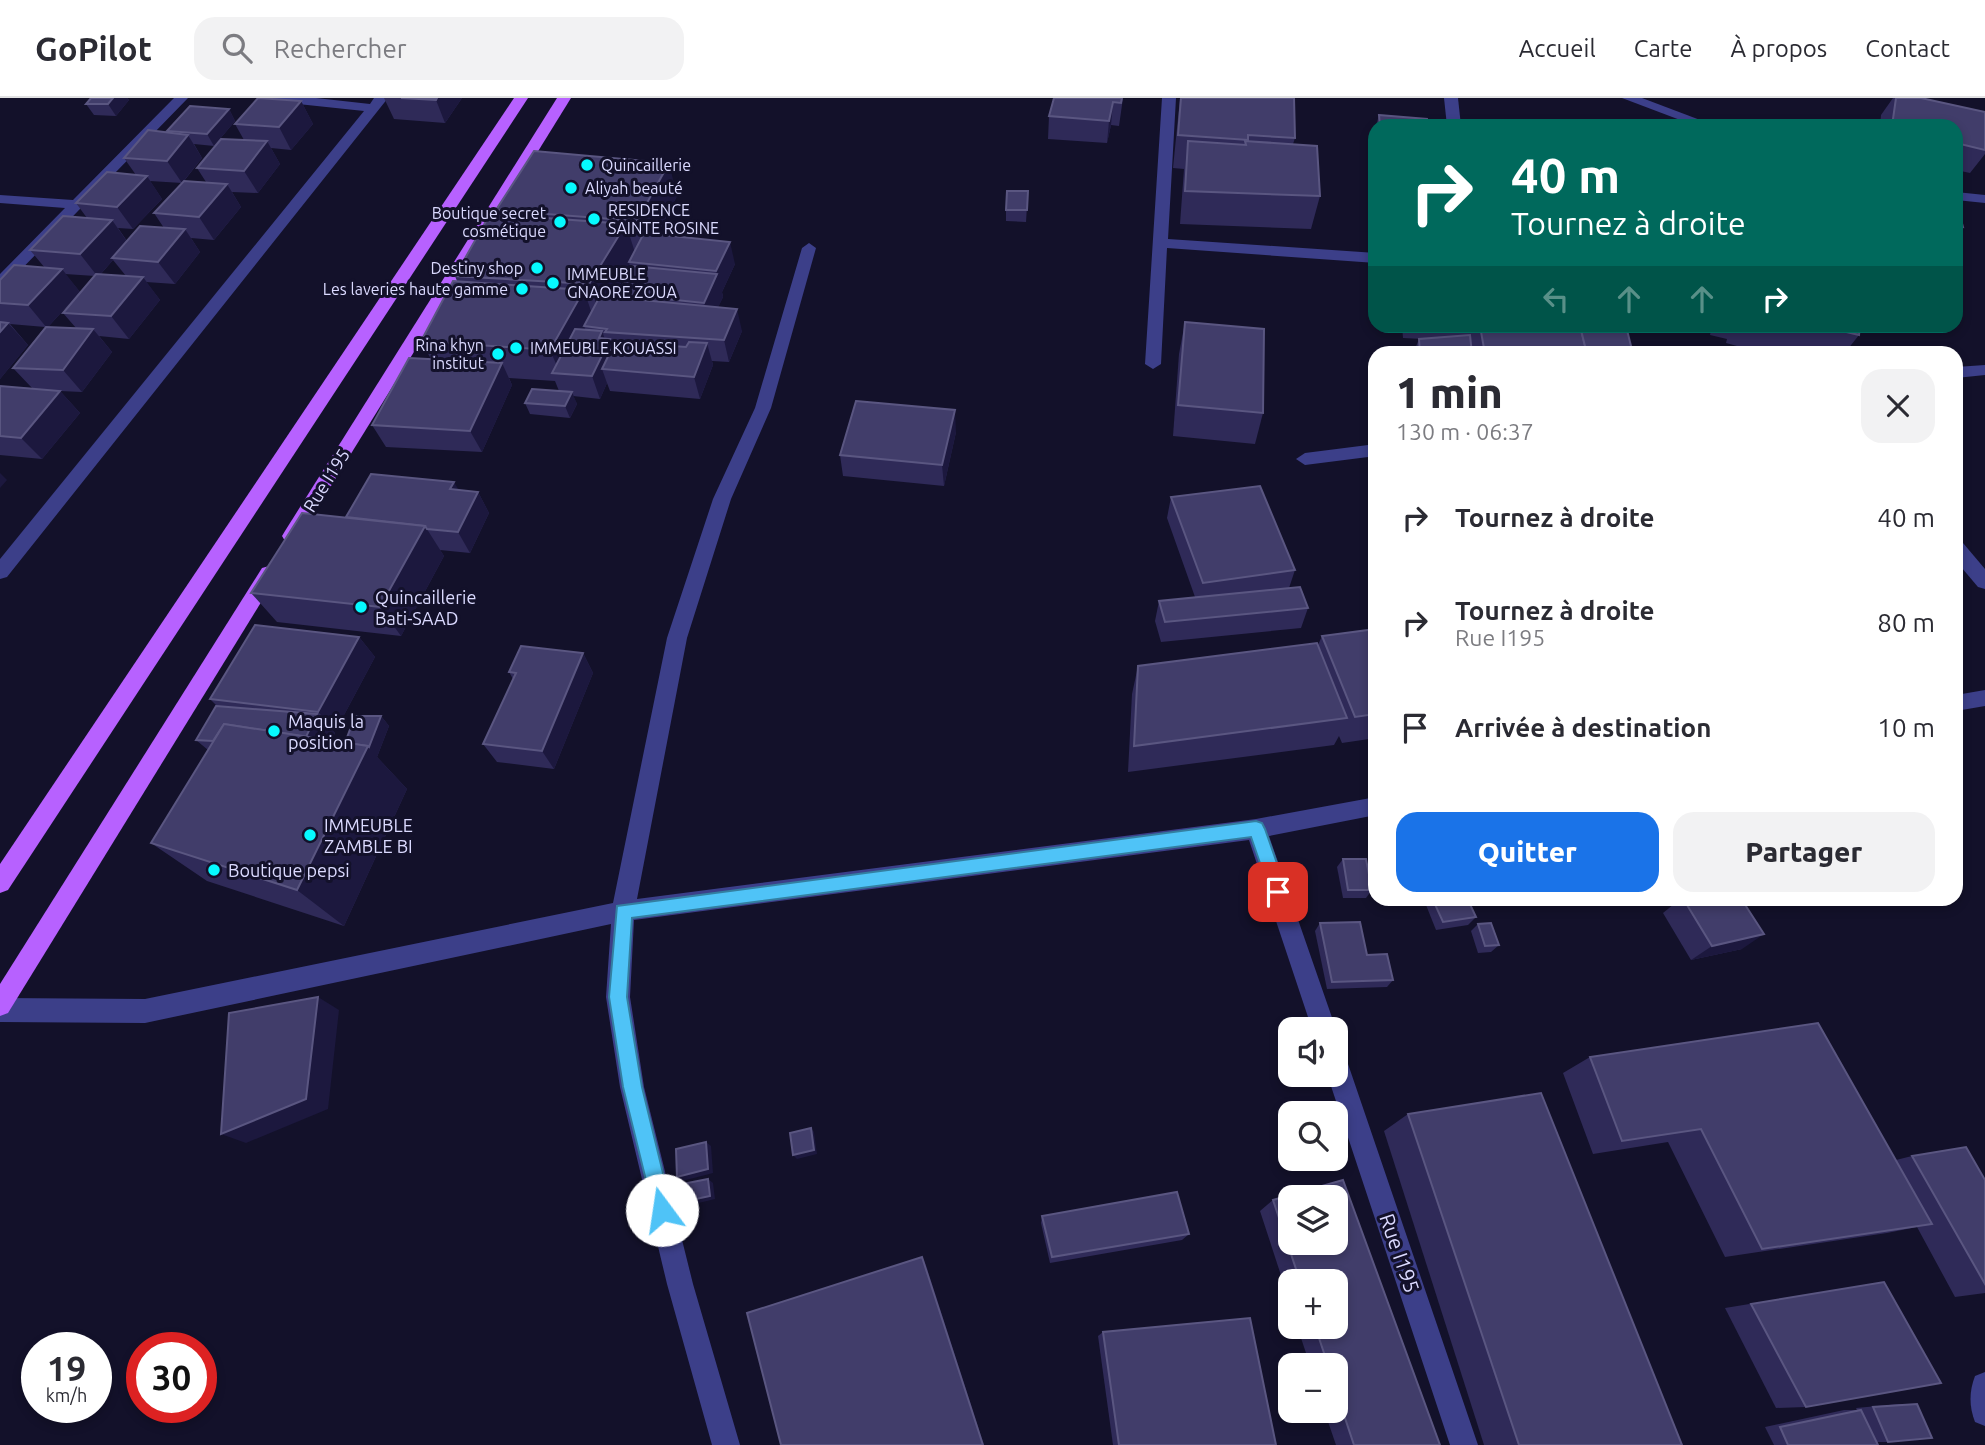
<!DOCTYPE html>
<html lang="fr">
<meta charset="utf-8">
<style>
:root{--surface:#fff;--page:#f2f2f3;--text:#2b2b33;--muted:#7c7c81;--line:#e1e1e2;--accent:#1a73e8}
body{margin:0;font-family:Ubuntu,sans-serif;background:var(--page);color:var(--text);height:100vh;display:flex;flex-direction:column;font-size:26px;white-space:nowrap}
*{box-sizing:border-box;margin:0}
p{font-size:23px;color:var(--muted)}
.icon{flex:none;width:38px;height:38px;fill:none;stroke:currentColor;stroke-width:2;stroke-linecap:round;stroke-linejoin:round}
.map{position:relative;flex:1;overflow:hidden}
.panel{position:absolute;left:1368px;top:248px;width:595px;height:560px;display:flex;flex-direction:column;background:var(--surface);border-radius:21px;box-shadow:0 4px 10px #0003}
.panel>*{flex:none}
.guide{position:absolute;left:1368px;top:21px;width:595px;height:214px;border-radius:21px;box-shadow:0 4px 10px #0003;background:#00695c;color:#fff;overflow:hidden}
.fabs{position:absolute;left:1278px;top:919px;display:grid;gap:14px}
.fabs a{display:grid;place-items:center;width:70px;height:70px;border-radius:14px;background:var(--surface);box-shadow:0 4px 10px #0003;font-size:35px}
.speed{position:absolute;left:21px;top:1234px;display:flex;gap:14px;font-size:35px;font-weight:700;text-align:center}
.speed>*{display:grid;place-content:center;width:91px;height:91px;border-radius:50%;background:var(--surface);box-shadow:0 4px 10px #0003;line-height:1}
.speed small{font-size:18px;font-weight:400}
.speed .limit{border:10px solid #d22;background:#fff;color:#111}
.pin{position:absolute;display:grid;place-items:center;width:60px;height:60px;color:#fff;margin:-30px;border-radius:14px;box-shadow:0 4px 10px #0006}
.me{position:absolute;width:77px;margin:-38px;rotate:346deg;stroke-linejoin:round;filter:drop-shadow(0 0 5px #0008)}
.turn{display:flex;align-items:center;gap:24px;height:147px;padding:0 28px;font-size:32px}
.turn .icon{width:91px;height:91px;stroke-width:2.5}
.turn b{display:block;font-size:49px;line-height:60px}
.lanes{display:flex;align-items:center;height:66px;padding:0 28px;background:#0003;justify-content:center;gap:35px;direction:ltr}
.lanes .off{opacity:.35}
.round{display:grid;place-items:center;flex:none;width:74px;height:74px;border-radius:21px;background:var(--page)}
.overview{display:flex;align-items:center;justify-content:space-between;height:119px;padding:0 28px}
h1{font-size:42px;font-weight:800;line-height:52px}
.action{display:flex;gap:14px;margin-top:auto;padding:14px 28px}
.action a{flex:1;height:80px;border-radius:21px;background:var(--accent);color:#fff;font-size:28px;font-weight:800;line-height:80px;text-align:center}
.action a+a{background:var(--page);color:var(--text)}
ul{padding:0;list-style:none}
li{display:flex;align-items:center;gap:21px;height:105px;padding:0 28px}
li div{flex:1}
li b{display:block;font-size:26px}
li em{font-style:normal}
header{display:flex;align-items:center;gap:42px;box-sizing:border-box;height:98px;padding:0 35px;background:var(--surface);border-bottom:2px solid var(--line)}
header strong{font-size:33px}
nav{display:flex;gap:38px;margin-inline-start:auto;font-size:24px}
.search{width:490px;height:63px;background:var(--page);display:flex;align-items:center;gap:18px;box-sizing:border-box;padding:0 24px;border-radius:21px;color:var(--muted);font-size:26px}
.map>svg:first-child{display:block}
</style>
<header>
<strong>GoPilot</strong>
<div class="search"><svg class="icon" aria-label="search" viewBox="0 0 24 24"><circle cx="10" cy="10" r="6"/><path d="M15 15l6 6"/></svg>Rechercher</div>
<nav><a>Accueil</a><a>Carte</a><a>À propos</a><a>Contact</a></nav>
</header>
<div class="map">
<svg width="1985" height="1347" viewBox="0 0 1985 1347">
<rect width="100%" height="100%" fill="#13112a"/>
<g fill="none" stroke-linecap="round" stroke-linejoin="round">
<g fill="#3c3f89" fill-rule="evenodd">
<path d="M174 0H188L5 188 0 190V176L65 110 0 105V97L73 102Z"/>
<path d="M272 0H316L370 6 374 0H388L7 479 0 481V461L364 13 279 4Z"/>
<path d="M1162 0H1176L1168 141 1376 155V165L1167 150 1161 266 1153 271 1145 266Z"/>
<path d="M1444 0H1458L1461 28H1447Z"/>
<path d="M1622 0H1642L1716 28H1696Z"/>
<path d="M1956 94 1985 97V105L1956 102Z"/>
<path d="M809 145 816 150 771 310 731 401 687 540 637 801 1256 721 1376 699V717L1269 738 1336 931 1335 933 1312 931 1249 742 634 822 630 899 644 989 693 1186 740 1347H712L667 1186 620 989 606 899 611 826 145 925 0 924V900L145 901 613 805 667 540 713 401 755 310 802 150Z"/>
<path d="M1985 267V277L1956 280V269Z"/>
<path d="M1376 346V358L1305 367 1296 361 1305 355Z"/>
<path d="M1956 443 1963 445 1985 471V491L1978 489 1956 463Z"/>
<path d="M1985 592V608L1956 613V597Z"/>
<path d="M1335 951 1344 954 1347 963 1478 1347H1450L1327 976H1335Z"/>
<path d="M1985 1274V1328L1975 1324C1969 1309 1969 1293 1975 1278Z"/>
</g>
<g fill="#b761ff" fill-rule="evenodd">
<path d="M514 0H528L8 792 0 795V766Z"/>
<path d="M557 0H571L297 443H285L282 438 285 433Z"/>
<path d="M269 468 276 470 278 475 276 480 8 915 0 918V886L262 470Z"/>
</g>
</g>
<g fill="#2f2a58" fill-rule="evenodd">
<path d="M91 0H127L129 2 116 18 94 17 86 6Z"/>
<path d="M384 0H462L445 25 394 21Z"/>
<path d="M1123 0 1119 28 1111 27 1107 45 1048 41 1049 18Z"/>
<path d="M1180 0H1294L1295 40 1293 46 1320 98 1311 131 1180 126 1184 71 1173 70Z"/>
<path d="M1893 0H1921L1985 14V56L1970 75 1956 72V28H1880L1881 17Z"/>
<path d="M301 3 313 26 291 52 271 50 280 66 258 95 232 94 241 109 214 142 191 140 200 154 175 186 146 184 160 202 129 241 99 238 112 254 82 294 60 293 80 315 42 361 0 357V288L32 290 13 270 45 229 10 226 28 247 0 281V182L45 170 30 152 87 120 76 105 136 77 124 60 167 34 229 11 235 23 214 48 194 46 202 60 184 83 206 84 197 70 244 42 235 26ZM150 83 182 85 154 115 164 130 127 143 118 130 133 131 162 101ZM113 162 126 178 100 177ZM65 176 95 178 63 215 76 230 48 229 80 194Z"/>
<path d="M1379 17 1428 28H1376Z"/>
<path d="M1028 93 1026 124 1006 123V112Z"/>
<path d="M677 98 657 137 735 166 722 194 723 199 718 209 742 233 729 264 712 263 713 267 700 301 610 293 607 285 600 301 573 298 577 306 570 320 530 316 525 305 559 293 555 283 509 280 512 287 482 354 386 349 372 327 431 261 421 243 457 183 455 178 497 116 496 112ZM630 169 631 171 618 196 619 199H613Z"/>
<path d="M1956 117 1963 129 1956 138Z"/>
<path d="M1185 224 1263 315 1255 346 1173 338 1179 256Z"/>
<path d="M1402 228H1626L1633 256H1413L1419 241H1423L1403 240Z"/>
<path d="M1712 228H1860L1859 237 1844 256H1780L1773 254 1772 256H1766L1726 245 1727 241 1710 237Z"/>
<path d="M956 334 944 388 843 378 840 357Z"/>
<path d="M459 392 478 394 489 415 470 455 440 452 444 458 401 538 277 524 251 495 346 419Z"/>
<path d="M1171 399 1295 472 1289 490 1308 510 1301 530 1161 544 1155 523 1159 503 1195 499 1167 420Z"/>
<path d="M1376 531V640L1342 645 1339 638 1334 647 1128 674 1132 596 1138 568 1318 547 1322 538Z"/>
<path d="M359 539 375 559 336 632H332L335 635 331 642 345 645 381 618 389 628 377 659 407 691 344 828 207 783 151 745 208 652 196 642 217 608 210 601Z"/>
<path d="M583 555 593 575 554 671 497 664 483 646 513 581 509 574Z"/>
<path d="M1343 761 1372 792 1366 800H1343L1337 769Z"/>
<path d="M1424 802H1468L1476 819 1468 827 1436 832Z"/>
<path d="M1679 802H1742V851L1691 862 1663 815Z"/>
<path d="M1320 825 1367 857 1393 882 1387 889 1327 891 1315 833Z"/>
<path d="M1478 826 1499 847 1491 854 1478 855 1471 833Z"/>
<path d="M1590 959 1896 1062 1912 1058 1985 1082V1195L1955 1199 1917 1129 1887 1135 1725 1159 1668 1044 1593 1056 1563 975Z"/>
<path d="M1408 1016 1682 1347H1484L1384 1033Z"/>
<path d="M1343 1082 1440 1347H1336L1324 1312H1335V1267H1310L1297 1228H1335V1183H1290V1205L1260 1113 1273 1102ZM1290 1099H1335V1144H1290Z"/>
<path d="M1042 1118 1189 1136 1182 1142 1050 1165 1041 1125Z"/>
<path d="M1884 1184 1806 1309 1776 1310 1725 1210Z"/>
<path d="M1103 1234 1276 1347H1113L1098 1238Z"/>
<path d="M1899 1306H1917L1888 1344H1876L1878 1347H1774L1765 1329 1844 1312H1857L1856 1310Z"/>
</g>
<g fill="#1c183e">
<path d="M113 0H127L129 2 116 18 108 6Z"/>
<path d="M437 0H462L445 25 436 2Z"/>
<path d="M301 3 313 26 291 52 279 29Z"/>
<path d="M1113 4 1111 27 1107 45 1109 23Z"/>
<path d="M229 11 235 23 214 48 207 36Z"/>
<path d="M188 37 202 60 182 85 167 63Z"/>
<path d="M267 43 280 66 258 95 244 73Z"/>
<path d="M669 65 677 98 647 156 637 123Z"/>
<path d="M147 78 162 101 133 131 117 109Z"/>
<path d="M227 86 241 109 214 142 199 119Z"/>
<path d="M112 122 128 145 112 160 113 162 98 179 80 156Z"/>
<path d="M626 126 636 158 629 164 630 169 601 219 589 186Z"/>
<path d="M185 131 200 154 175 186 158 164Z"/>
<path d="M730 144 735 166 722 194 723 199 710 227 704 205 717 177 716 173Z"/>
<path d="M62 171 80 194 47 230 28 207Z"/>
<path d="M143 179 160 202 129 241 111 218Z"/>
<path d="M584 192 595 225 584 228 588 239 560 275 550 252Z"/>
<path d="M737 211 742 233 729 264 724 242Z"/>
<path d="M8 225 28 247 0 281V234Z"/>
<path d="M93 231 112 254 82 294 63 272Z"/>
<path d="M602 233 607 247 610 241 618 263 602 271 607 285 600 301 592 278 599 240Z"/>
<path d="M707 245 713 267 700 301 694 279Z"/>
<path d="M502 265 512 287 482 354 470 333Z"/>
<path d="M60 293 80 315 42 361 21 340Z"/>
<path d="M572 294 577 306 570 320 565 308Z"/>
<path d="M955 312 956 334 944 388 942 367Z"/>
<path d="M0 375 7 382 0 390Z"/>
<path d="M454 384 466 405 450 391Z"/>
<path d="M478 394 489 415 470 455 458 434Z"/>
<path d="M425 428 444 458 401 538 380 509Z"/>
<path d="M359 539 375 559 336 632 318 614Z"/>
<path d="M583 555 593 575 554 671 542 653Z"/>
<path d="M317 616 335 635 318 668 300 650Z"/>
<path d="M381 618 389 628 377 659 407 691 344 828 297 792Z"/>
<path d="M1764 836 1742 851 1691 862 1712 848Z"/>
<path d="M318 899 339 912 328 1011 246 1045 221 1036Z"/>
<path d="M811 1030 814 1034 817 1056 797 1061 793 1057Z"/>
<path d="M706 1044 711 1048 713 1075 682 1083 677 1079Z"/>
<path d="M708 1081 713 1085 715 1101 674 1111 668 1107Z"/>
<path d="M922 1159 926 1167 984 1347H983Z"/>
</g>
<g fill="#413d6a" stroke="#5a5681" stroke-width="2" fill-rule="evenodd">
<path d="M91 0H113L108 6H86Z"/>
<path d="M258 0 301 3 279 29 235 26Z"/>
<path d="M401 0H437L436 2Z"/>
<path d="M1054 0H1122L1121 5 1113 4 1109 23 1049 18Z"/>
<path d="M1181 0H1294L1295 40 1248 37V42L1178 37Z"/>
<path d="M1896 0H1921L1985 14V52L1956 45V28H1892Z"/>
<path d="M190 8 229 11 207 36 167 33Z"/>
<path d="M1379 17 1427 21 1428 28H1380Z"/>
<path d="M148 32 188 37 167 63 124 60Z"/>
<path d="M221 41 267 43 244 73 197 70Z"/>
<path d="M1188 43 1246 47 1245 43 1317 48 1320 98 1185 93Z"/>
<path d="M534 53 669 65 637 123 496 112Z"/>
<path d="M107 74 147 78 117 109 76 105Z"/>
<path d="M184 83 227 86 199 119 154 115Z"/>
<path d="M1007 93H1028L1027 112H1006Z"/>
<path d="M490 116 626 126 589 186 455 178Z"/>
<path d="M1956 117 1960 118 1963 129 1956 128Z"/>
<path d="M63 118 112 122 80 156 30 152Z"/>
<path d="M140 128 185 131 158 164 112 160Z"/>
<path d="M644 135 730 144 716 173 629 164Z"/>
<path d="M14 167 62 171 28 207 0 205V182Z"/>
<path d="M632 168 717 176 704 205 618 196Z"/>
<path d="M96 176 143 179 111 218 63 215Z"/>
<path d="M453 183 584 192 550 252 421 243Z"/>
<path d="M600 198 737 211 724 242 605 234 607 231 584 228Z"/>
<path d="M0 224 8 225 0 234Z"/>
<path d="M1185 224 1264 231 1263 315 1178 307Z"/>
<path d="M1480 228H1580L1587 256H1485Z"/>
<path d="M1580 228H1626L1633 256H1587Z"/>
<path d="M1821 228H1860L1859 237Z"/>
<path d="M46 229 93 231 63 272 13 270Z"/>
<path d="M575 231 602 233 599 240 610 241 592 278 552 275Z"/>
<path d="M1470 237 1472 256H1420L1419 241Z"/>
<path d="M615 244 686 249 689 244 707 245 694 279 602 271Z"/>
<path d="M409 260 502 265 470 333 372 327Z"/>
<path d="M0 288 60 293 21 340 0 338Z"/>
<path d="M532 291 572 294 565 308 525 305Z"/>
<path d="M856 303 955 312 942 367 840 357Z"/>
<path d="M371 376 454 384 450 391 478 394 458 434 427 431 425 428 346 419Z"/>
<path d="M1260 388 1295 472 1203 485 1171 399Z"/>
<path d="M302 415 425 428 380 509 251 495Z"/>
<path d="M1300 489 1308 510 1165 524 1159 503Z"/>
<path d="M255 527 359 539 318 614 210 601Z"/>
<path d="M1376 531V616L1355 619 1322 538Z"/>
<path d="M1317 545 1347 620 1134 648 1138 568Z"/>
<path d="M521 548 583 555 542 653 483 646 516 575 509 574Z"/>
<path d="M216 608 317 616 306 639 224 626 213 643 196 642Z"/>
<path d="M355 618H381L369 649 368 648 345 645Z"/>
<path d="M224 626 368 648 297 792 151 745Z"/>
<path d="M1343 761H1366L1372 792H1348Z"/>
<path d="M1433 802H1468L1476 819 1443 824Z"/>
<path d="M1684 802H1742L1764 836 1712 848Z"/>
<path d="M1360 824 1367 857 1387 856 1393 882 1332 884 1320 825Z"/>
<path d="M1491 825 1499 847 1485 848 1478 826Z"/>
<path d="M318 899 306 1001 221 1036 229 915Z"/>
<path d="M1818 925 1932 1126 1762 1151 1701 1031 1622 1043 1590 959Z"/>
<path d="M1541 995 1682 1347H1519L1408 1016Z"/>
<path d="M811 1030 814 1052 793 1057 790 1035Z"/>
<path d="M706 1044 708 1071 677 1079 676 1051Z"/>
<path d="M1966 1049 1985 1082V1186L1912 1058Z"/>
<path d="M708 1081 710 1098 668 1107 667 1089Z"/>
<path d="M1343 1082 1440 1347H1354L1335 1290V1267H1328L1315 1228H1335V1183H1300L1273 1102ZM1290 1099H1335V1144H1290Z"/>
<path d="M1177 1094 1189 1136 1052 1159 1042 1118Z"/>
<path d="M922 1159 983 1347H781L747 1215Z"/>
<path d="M1884 1184 1941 1285 1806 1309 1751 1206Z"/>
<path d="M1250 1220 1276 1347H1119L1103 1234Z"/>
<path d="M1917 1306 1932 1340 1888 1344 1873 1309Z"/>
<path d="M1861 1312 1878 1347H1788L1780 1329Z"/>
</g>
<path fill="#4fc3f7" stroke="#337fa1" stroke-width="2" d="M1256 723 1262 725 1265 731 1287 794 1284 799 1278 802 1272 799 1270 794 1251 739 632 820 627 899 642 989 672 1112 669 1119 662 1122 655 1119 623 989 609 899 617 808Z"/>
<g fill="#06faff" stroke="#13112a" stroke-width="2.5">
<circle cx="587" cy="67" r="7"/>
<circle cx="571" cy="90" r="7"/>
<circle cx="594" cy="121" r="7"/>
<circle cx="560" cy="124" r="7"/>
<circle cx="537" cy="170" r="7"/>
<circle cx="553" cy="185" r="7"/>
<circle cx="522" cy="191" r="7"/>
<circle cx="516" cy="250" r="7"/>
<circle cx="498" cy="256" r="7"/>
<circle cx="361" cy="509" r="7"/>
<circle cx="274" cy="633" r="7"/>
<circle cx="310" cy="737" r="7"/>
<circle cx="214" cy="772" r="7"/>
</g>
<g text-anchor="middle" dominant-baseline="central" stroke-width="6" stroke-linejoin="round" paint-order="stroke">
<g font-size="16" fill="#dbdaff" stroke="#13112a" text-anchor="start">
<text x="601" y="67">Quincaillerie</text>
<text x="585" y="90">Aliyah beauté</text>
<text x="608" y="112">RESIDENCE<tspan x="608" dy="18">SAINTE ROSINE</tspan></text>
<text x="546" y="115" text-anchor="end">Boutique secret<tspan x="546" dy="18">cosmétique</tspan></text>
<text x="523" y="170" text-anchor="end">Destiny shop</text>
<text x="567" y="176">IMMEUBLE<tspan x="567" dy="18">GNAORE ZOUA</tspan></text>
<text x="508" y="191" text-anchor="end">Les laveries haute gamme</text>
<text x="484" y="247" text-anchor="end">Rina khyn<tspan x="484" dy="18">institut</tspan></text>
<text x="530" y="250">IMMEUBLE KOUASSI</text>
</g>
<g font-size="18" fill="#dbdaff" stroke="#13112a">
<text transform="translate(326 382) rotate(-58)">Rue I195</text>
</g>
<g font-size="18" fill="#dbdaff" stroke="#13112a" text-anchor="start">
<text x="375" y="499">Quincaillerie<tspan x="375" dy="21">Bati-SAAD</tspan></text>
<text x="288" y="623">Maquis la<tspan x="288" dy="21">position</tspan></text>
<text x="324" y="727">IMMEUBLE<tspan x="324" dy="21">ZAMBLE BI</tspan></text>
<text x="228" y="772">Boutique pepsi</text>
</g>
<g font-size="21" fill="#dbdaff" stroke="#13112a">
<text transform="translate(1400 1155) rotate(71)">Rue I195</text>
</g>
</g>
</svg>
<div class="fabs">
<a><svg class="icon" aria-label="sound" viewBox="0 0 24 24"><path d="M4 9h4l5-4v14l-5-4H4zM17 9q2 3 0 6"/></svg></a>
<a><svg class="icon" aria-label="search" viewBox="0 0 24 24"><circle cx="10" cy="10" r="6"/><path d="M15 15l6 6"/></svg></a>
<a><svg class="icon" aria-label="layers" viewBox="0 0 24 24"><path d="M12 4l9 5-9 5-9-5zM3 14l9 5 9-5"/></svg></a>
<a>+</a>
<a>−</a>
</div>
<div class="speed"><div>19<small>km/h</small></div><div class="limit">30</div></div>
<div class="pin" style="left:1278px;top:794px;background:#d93025"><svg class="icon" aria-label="arrive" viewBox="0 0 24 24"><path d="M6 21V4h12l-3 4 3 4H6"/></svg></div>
<svg class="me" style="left:662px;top:1112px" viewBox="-20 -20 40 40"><circle r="19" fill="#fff"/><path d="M0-13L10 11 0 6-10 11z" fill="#4fc3f7"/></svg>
<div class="guide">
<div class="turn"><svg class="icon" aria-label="right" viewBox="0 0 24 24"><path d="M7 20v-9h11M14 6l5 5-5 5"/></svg><div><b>40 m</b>Tournez à droite</div></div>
<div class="lanes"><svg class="icon off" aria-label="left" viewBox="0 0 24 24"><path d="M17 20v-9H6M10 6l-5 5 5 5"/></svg><svg class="icon off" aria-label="ahead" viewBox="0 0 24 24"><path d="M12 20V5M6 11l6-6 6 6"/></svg><svg class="icon off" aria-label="ahead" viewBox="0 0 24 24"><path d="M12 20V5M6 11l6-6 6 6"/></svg><svg class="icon" aria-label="right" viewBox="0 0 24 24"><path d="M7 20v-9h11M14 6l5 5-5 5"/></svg></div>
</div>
<section class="panel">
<div class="overview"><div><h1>1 min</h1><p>130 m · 06:37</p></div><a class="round"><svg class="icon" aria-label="close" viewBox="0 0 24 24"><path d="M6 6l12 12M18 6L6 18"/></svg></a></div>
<ul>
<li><svg class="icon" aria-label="right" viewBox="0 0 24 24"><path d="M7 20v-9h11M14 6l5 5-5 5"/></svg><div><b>Tournez à droite</b></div><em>40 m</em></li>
<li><svg class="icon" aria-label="right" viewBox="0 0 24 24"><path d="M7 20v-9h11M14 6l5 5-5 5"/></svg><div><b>Tournez à droite</b><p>Rue I195</p></div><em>80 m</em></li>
<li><svg class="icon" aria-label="arrive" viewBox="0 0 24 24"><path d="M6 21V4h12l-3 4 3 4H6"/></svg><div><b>Arrivée à destination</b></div><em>10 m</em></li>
</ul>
<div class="action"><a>Quitter</a><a>Partager</a></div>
</section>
</div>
